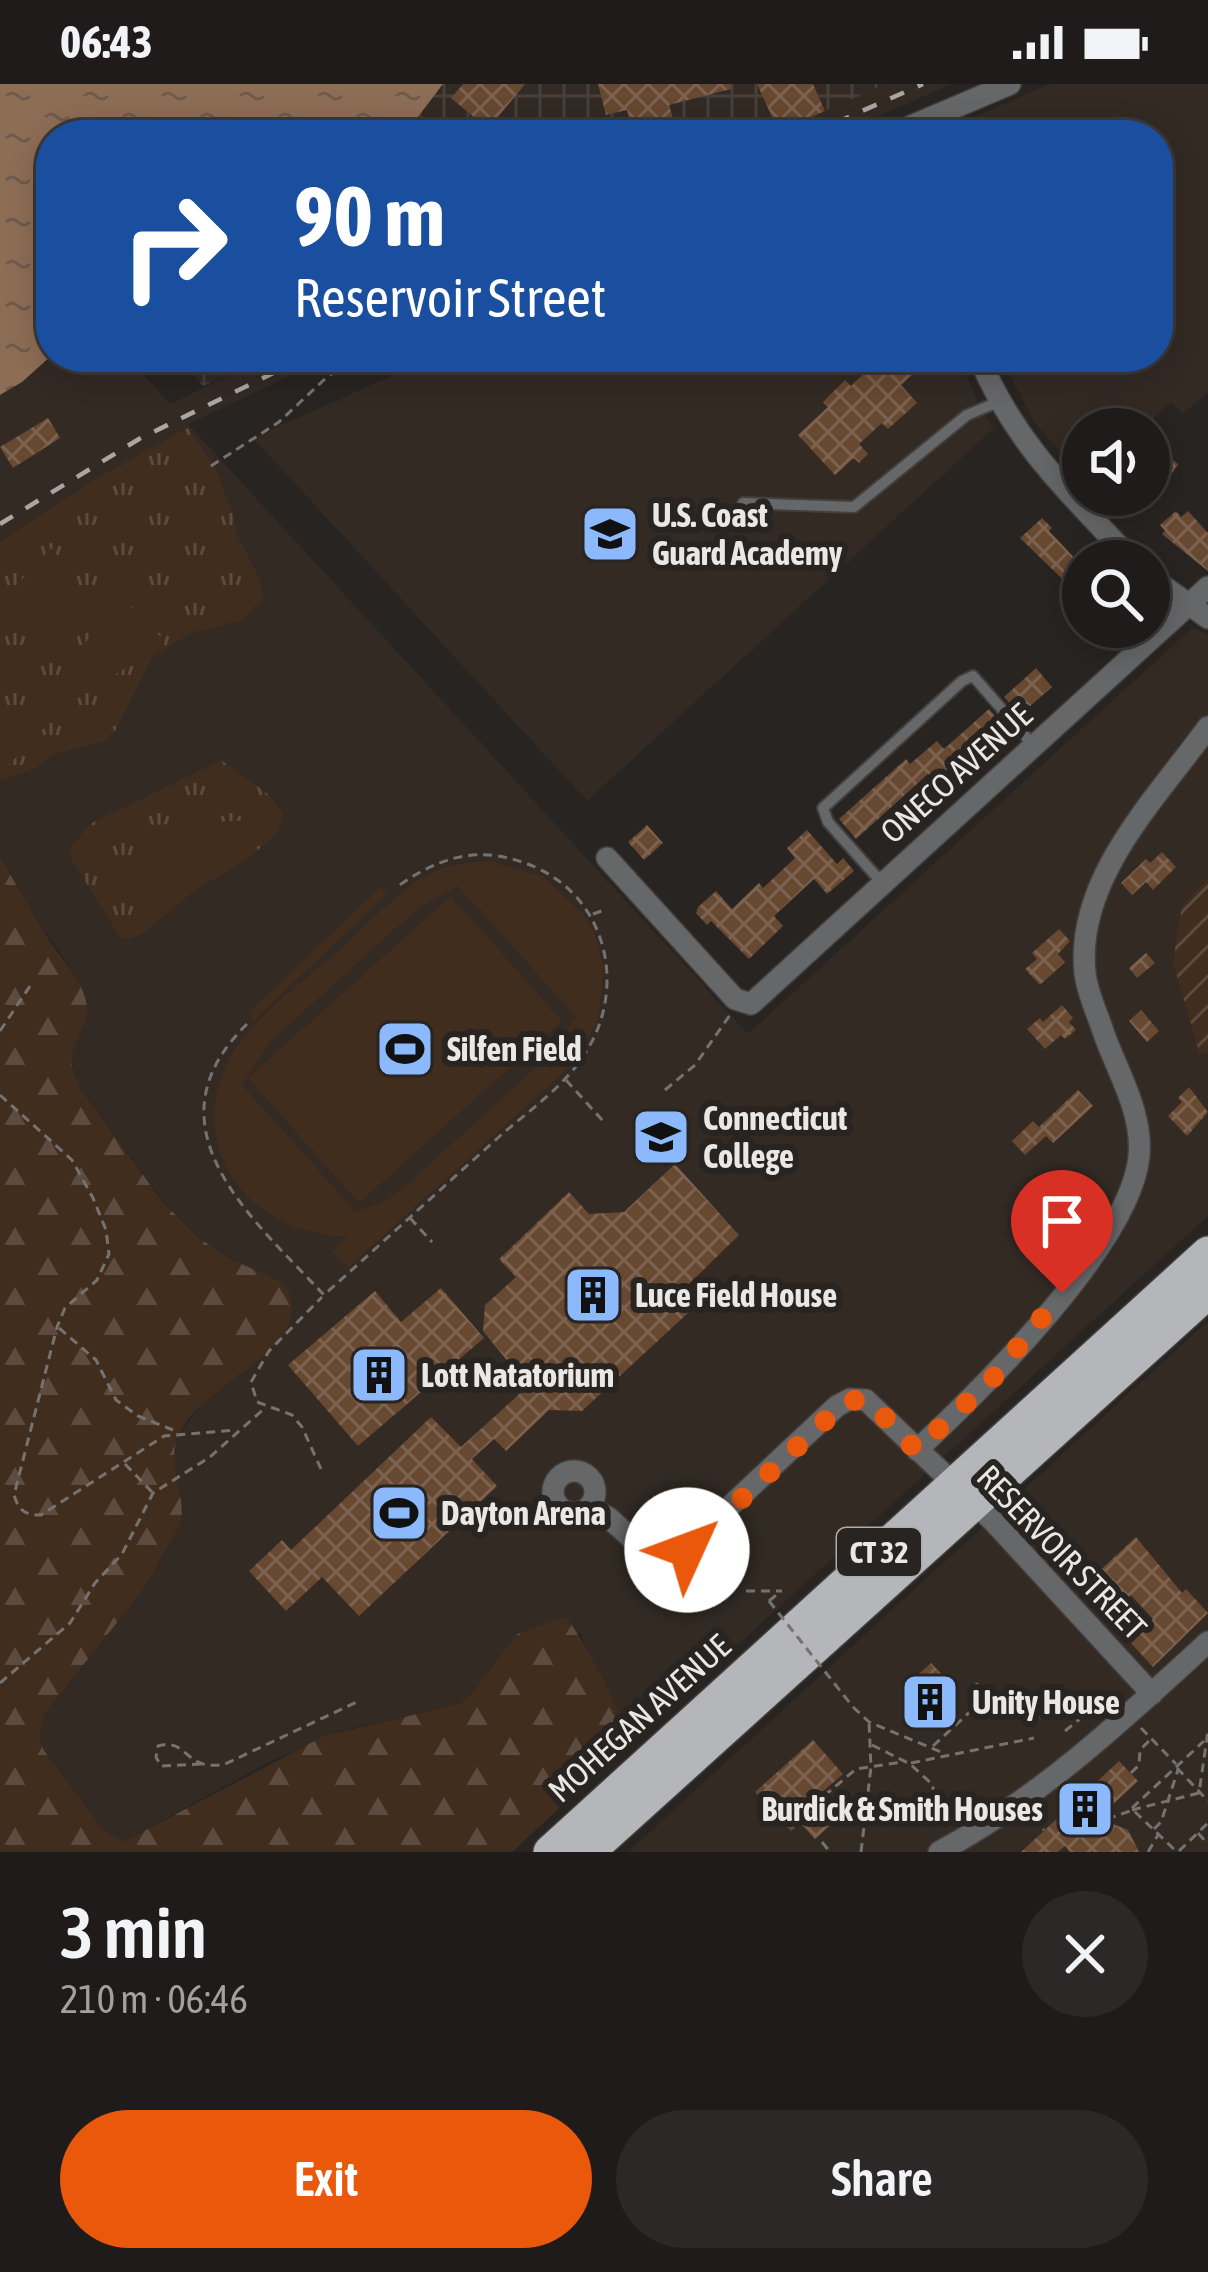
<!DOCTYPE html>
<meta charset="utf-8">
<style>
:root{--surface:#1e1b1a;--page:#2b2827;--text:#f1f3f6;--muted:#a1a1a2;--line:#3c3939;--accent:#ea580c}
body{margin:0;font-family:"Asap Condensed",sans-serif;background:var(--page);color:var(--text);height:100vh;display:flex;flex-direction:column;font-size:45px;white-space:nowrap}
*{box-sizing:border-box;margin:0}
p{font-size:39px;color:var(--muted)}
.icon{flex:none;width:66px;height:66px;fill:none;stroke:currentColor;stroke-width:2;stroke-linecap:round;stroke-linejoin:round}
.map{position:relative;height:1768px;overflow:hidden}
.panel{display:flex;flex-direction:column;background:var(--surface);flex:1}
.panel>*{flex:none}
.guide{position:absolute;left:36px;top:36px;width:1137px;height:252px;border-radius:48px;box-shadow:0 6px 30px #0003,0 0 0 3px var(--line);background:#1a4fa0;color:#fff;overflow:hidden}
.buttons{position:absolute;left:1062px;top:324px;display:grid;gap:24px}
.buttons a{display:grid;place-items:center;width:108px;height:108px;border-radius:50%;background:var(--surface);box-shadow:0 6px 30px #0003,0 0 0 3px var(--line);font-size:60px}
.pin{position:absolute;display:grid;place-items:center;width:102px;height:102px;color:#fff;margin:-123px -51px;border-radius:50% 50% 50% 0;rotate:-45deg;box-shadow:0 0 12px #0007}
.pin .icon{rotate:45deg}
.me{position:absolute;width:132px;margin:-66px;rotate:47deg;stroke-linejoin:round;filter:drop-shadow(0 0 9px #0008)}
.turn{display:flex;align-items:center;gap:42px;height:252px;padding:0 60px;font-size:54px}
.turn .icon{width:156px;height:156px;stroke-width:2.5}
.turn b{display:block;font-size:84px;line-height:102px}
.round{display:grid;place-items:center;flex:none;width:126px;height:126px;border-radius:63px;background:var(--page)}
.headline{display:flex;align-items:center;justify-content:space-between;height:204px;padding:0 60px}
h1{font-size:72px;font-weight:600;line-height:90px}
.action{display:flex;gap:24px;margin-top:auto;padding:24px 60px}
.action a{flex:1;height:138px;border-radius:72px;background:var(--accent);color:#fff;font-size:48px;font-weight:600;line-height:138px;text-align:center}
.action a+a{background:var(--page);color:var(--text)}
.status{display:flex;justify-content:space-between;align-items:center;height:84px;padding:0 60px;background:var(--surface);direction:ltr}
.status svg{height:33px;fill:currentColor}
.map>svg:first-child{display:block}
</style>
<div class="status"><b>06:43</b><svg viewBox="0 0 49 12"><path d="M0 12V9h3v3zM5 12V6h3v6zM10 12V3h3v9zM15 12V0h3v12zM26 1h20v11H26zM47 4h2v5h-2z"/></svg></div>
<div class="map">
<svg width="1208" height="1768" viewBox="0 0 1208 1768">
<defs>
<pattern id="industrial-grid" width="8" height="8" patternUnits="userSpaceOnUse" patternTransform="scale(3)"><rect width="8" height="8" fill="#332a24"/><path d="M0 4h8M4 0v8" fill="none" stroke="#473f39"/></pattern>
<pattern id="grass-tufts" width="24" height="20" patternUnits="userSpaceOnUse" patternTransform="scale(3)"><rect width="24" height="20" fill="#412d1e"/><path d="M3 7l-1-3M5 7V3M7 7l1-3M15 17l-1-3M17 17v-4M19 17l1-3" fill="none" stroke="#5d4b3f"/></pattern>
<pattern id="forest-firs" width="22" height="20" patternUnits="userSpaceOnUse" patternTransform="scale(3)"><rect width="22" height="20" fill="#412d1e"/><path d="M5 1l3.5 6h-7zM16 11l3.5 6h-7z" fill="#5d4b3f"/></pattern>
<pattern id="garden-furrows" width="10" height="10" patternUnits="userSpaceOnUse" patternTransform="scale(3)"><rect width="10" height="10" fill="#412d1e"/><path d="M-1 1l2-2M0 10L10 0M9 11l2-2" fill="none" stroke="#5d4b3f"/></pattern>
<pattern id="water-ripples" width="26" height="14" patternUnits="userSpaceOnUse" patternTransform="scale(3)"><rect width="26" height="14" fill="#8e6d55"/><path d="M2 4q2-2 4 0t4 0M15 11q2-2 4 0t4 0" fill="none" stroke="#6e5b4e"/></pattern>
<pattern id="building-cross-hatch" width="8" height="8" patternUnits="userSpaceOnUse" patternTransform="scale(3)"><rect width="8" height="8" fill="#674831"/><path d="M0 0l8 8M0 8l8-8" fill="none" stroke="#7d624f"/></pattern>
</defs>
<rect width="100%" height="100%" fill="#282422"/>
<g fill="#332a24">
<path d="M886 0H952L835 51H771Z"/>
<path d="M1049 0H1208V308L1183 330 1171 318 1142 345H1083V393L1034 338 1001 273H1158V51H934Z"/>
<path d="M51 272 128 273 170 320 268 273H331L188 340 748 950 1192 544 1208 550V1132L628 1661 630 1654 587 1572 581 1549 517 1550 469 1613 459 1620 337 1648 273 1676 125 1757 104 1747 43 1665 40 1653 44 1630 143 1506 181 1439 183 1427 174 1375 178 1351 202 1320 273 1265 252 1185 208 1162 163 1117 75 996 71 973 76 951 87 929 85 915 70 883 24 818 0 772V311L22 298Z"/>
<path d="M433 273H959L981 327 994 344 587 717 253 354Z"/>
<path d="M1208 1237V1768H628L894 1524Z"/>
</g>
<g fill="url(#industrial-grid)">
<path d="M443 0H886L771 51H371L382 44 411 42Z"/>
<path d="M176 273H268L203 302Z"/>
</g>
<g fill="url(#grass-tufts)">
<path d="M188 344 216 385 234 434 236 449 260 496 263 516 239 537 191 549 153 571 115 647 105 657 51 671 36 684 0 697V458L101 392Z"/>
<path d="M221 676 269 711 283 730 277 749 249 774 194 807 143 849 129 855 120 853 72 776 70 765 90 740Z"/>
</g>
<path fill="url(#forest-firs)" d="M0 772C15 800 31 826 47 853 60 875 80 891 86 917 93 949 55 962 81 1005L162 1117 199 1154 229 1174 285 1200C322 1269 197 1296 177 1355 168 1384 186 1411 181 1439L143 1506 44 1630 40 1653 43 1665 104 1747 125 1757 324 1652 459 1620 469 1613 517 1550 565 1533C578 1544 629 1641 629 1659L512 1768H0Z"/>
<path fill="url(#garden-furrows)" d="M1208 794V968L1200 971 1173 878 1182 822Z"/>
<g fill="#412d1e" fill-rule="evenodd">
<path d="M51 464 78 499 89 531 0 550V519Z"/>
<path d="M112 509 143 531 165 559 63 624 0 690V675L55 617Z"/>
<path d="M268 731 272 738 258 744 161 820C142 797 134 772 131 742L255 736Z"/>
<path d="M490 777 544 793 585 832 594 848 604 885 597 940 565 987 348 1184 333 1168 348 1152C256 1153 183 1069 228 978 251 932 306 896 344 862 368 840 392 813 420 795 442 782 465 778 490 777ZM458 802 576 933 550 971 401 1106 387 1116 356 1128 242 1001 270 958 418 824Z"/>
<path d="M381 803 387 810 254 936 248 929Z"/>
<path d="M451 812 562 937 359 1119 248 994Z"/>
</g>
<path fill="url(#water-ripples)" d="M0 0H443L411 42 382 44 371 51H51V272L22 298 0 311Z"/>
<g fill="url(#building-cross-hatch)">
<path d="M463 0H525L488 45 451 14Z"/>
<path d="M598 0H731V5L669 21 678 51H633L627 26 606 31Z"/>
<path d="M757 0H813L825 27 779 48Z"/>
<path d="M882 273H897L913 290 901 301 917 319 888 345 882 339 859 360 868 370 859 379 854 374 835 391 798 351 828 323 823 318 845 296 851 302Z"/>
<path d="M48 334 60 354 13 384 0 363Z"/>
<path d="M1166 371 1178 380 1149 424V376L1157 382Z"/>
<path d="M1176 427 1181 433 1188 427 1208 449V487L1162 450 1165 447 1160 441Z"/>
<path d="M1042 434 1052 444 1049 447 1083 483V515L1020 454Z"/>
<path d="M1083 543H1123L1100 563Z"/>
<path d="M1036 584 1052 603 1020 631 1004 613Z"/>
<path d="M989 625 1005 643 940 703 928 690 856 755 839 735 906 675 910 680 937 657 944 665Z"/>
<path d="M647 741 663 759 644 776 628 758Z"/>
<path d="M807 746 837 780 843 774 854 787 827 810 814 795 774 832 783 842 749 875 711 837 707 841 696 829 698 823 716 807 732 825 759 799 763 804 795 774 787 764Z"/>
<path d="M1162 768 1176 783 1153 806 1146 798 1132 811 1121 799 1146 775 1150 779Z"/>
<path d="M1059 845 1070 857 1058 870 1065 878 1040 901 1025 885 1037 875 1032 869Z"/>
<path d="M1146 869 1155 879 1137 894 1129 884Z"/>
<path d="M1062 921 1073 934 1069 938 1076 946 1065 955 1061 951 1045 965 1027 945 1040 934 1043 938Z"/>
<path d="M1141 926 1159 947 1147 958 1129 937Z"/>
<path d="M1189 1003 1208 1028 1187 1052 1168 1032 1182 1018 1178 1014Z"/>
<path d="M1078 1006 1093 1022 1053 1059 1046 1052 1025 1071 1012 1057 1033 1037 1039 1043Z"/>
<path d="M675 1080 739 1151 689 1200 688 1229 582 1327 549 1326 506 1367 494 1355 472 1375 497 1402 359 1532 322 1493 286 1527 249 1487 282 1456 291 1466 431 1333 461 1363 528 1302 483 1247 485 1221 516 1193 499 1175 569 1108 589 1130 624 1128Z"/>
<path d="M1070 1097 1085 1113 1072 1125 1057 1109Z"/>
<path d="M441 1204 484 1254 358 1362 288 1281 375 1207 401 1238Z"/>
<path d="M1136 1453 1182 1509 1186 1505 1208 1529 1153 1583 1129 1557 1153 1535 1131 1511 1106 1535 1079 1506Z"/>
<path d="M931 1579 949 1598 938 1608 957 1628 938 1646 902 1605Z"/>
<path d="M1039 1607 1054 1622 1040 1635 1025 1620Z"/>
<path d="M813 1656 843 1690 821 1709 842 1731 815 1755 800 1739 791 1747 755 1708Z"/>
<path d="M1119 1677 1138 1697 1098 1734 1128 1746 1139 1768H1070L1065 1762 1058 1768H1021L1062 1730 1071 1713 1088 1706Z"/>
</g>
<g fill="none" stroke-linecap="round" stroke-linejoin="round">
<g stroke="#433f3d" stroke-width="14">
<g id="service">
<path d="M743 419 854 423 967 331 998 318"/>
<path d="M883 800 828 738 823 724 962 597 973 592 1034 662"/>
</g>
</g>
<g stroke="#433f3d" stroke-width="24">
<g id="minor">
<path d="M890 51 1010 0"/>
<path d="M979 273C1014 359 1071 411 1133 477"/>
<path d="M1149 492 1208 534"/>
<path d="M607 774 735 915 751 920 1208 503"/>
<path d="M917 1366C981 1306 1131 1159 1139 1072 1143 1029 1118 989 1104 950 1098 931 1087 909 1085 889 1075 795 1156 715 1208 643"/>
<circle cx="574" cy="1408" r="21"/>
<path d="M589 1423 609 1434 649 1470 680 1469 837 1322 850 1315 866 1316 993 1437 1152 1610"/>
<path d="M939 1768C1041 1713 1123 1636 1208 1558"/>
</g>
</g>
<g stroke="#433f3d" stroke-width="36">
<g id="trunk">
<path d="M550 1768 1208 1169"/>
<path d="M588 1768 1208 1208"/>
</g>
</g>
<g stroke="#767270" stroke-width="3" stroke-dasharray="9 6" stroke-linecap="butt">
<path d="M855 51 871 47"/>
<path d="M211 382 279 338 328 292 363 273"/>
<path d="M593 830 607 825"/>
<path d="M247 940C142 1043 253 1135 324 1211 383 1158 442 1104 501 1051 530 1026 566 1001 586 968 627 903 607 815 535 783 482 760 443 771 398 802"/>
<path d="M0 947 32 899"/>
<path d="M566 996 604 1038"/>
<path d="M665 1006 695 981 730 931"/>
<path d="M0 1011 72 1076 93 1114 106 1146 109 1170 97 1196 65 1224 57 1243 14 1411C19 1427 25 1431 41 1431L164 1352 236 1346"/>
<path d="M410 1134 432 1158"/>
<path d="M59 1244 96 1276 116 1316 138 1332 173 1346"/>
<path d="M125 1380 152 1408"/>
<path d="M321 1385 302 1343 292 1331 257 1318 251 1298 269 1267 322 1213"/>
<path d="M746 1507H782"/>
<path d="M769 1517 781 1507"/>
<path d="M0 1599 70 1539 95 1499 122 1470 153 1409 210 1373 265 1324"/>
<path d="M853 1623 869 1638 941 1668"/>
<path d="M1141 1644 1176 1680"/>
<path d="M1065 1647 1103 1616 1113 1614"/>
<path d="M872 1661 910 1680 932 1700 943 1746"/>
<path d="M933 1662 973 1625 977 1599"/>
<path d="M911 1679 1034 1654"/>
<path d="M201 1680 161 1682 156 1673 158 1662C181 1655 184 1674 203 1680 209 1682 216 1681 223 1681L361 1616"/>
<path d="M1177 1684 1208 1717"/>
<path d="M1131 1689 1139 1681 1140 1666 1149 1657"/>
<path d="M824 1712 856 1685 902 1678"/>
<path d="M1132 1724 1204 1657"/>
<path d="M1132 1726 1199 1709 1208 1647"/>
<path d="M1033 1734 1044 1746"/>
<path d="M1107 1735 1133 1726 1177 1768"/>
<path d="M1154 1745 1161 1738 1178 1686"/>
<path d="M1198 1749 1208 1760"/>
<path d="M822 1758 830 1768"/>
<path d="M1179 1767 1208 1739"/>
<path d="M861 1768 871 1683 869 1638"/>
<path d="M1148 1768 1158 1751"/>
</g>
<use href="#service" stroke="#666769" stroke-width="10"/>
<use href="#minor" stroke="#666769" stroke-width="21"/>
<use href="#trunk" stroke="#b4b6ba" stroke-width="33"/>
<g stroke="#a9a6a4" stroke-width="4.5" stroke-dasharray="15 15" stroke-linecap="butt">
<path d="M808 51 923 0"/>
<path d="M0 440 139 355 306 273"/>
</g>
<path stroke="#767270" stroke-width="3" stroke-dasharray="9 6" stroke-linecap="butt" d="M769 1517 853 1623"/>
</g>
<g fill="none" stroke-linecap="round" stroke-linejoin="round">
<path stroke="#ea580c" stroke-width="21" stroke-dasharray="0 37.8" d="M687 1466 847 1316 869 1317 916 1366 993 1294 1062 1209"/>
</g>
<defs>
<g id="university-square" transform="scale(3)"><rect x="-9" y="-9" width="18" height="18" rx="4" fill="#8cb9fc" stroke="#282422"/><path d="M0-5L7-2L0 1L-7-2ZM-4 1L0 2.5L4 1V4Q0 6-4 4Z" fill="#111"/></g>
<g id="stadium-square" transform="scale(3)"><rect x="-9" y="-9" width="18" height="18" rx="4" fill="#8cb9fc" stroke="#282422"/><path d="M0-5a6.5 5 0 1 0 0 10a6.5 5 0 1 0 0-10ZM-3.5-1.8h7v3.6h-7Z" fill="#111"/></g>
<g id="building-square" transform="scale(3)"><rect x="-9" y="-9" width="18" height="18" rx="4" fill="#8cb9fc" stroke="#282422"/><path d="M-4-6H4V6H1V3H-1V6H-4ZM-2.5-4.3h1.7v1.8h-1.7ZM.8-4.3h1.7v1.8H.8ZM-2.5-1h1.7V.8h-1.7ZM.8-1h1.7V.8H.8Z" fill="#111"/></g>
</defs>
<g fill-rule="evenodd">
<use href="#university-square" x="610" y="450"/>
<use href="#stadium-square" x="405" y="965"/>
<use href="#university-square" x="661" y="1053"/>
<use href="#building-square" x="593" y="1211"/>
<use href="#building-square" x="379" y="1291"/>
<use href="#stadium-square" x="399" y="1429"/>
<use href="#building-square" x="930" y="1618"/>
<use href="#building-square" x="1085" y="1725"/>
</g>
<g text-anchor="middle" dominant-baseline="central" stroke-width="12" stroke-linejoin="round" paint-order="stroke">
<rect fill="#282422" stroke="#b0acaa" stroke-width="3" x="837" y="1444" width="84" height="48" rx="9"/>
<g font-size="30" font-weight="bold" fill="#eae7e5">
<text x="879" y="1468">CT 32</text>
</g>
<g font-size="33" font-weight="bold" fill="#eae7e5" stroke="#282422" text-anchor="start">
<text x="652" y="431">U.S. Coast<tspan x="652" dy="38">Guard Academy</tspan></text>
<text x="447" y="965">Silfen Field</text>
<text x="703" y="1034">Connecticut<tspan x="703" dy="38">College</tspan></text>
<text x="635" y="1211">Luce Field House</text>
<text x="421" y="1291">Lott Natatorium</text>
<text x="441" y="1429">Dayton Arena</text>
<text x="972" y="1618">Unity House</text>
<text x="1043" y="1725" text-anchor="end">Burdick &amp; Smith Houses</text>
</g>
<g font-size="33" fill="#eae7e5" stroke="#282422">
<text transform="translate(956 689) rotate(-42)">ONECO AVENUE</text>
<text transform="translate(1062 1468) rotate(46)">RESERVOIR STREET</text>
<text transform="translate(639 1634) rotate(-42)">MOHEGAN AVENUE</text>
</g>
</g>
</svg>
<div class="buttons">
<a><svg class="icon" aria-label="sound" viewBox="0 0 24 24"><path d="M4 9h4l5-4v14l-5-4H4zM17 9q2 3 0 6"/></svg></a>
<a><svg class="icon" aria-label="search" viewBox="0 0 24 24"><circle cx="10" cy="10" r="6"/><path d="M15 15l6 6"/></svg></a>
</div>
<div class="pin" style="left:1062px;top:1209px;background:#d93025"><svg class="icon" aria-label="arrive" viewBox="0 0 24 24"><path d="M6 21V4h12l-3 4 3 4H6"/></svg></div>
<svg class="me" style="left:687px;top:1466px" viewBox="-20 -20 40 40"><circle r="19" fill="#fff"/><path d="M0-13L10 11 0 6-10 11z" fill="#ea580c"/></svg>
<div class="guide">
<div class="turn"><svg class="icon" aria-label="right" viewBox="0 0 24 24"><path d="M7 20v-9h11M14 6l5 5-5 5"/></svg><div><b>90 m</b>Reservoir Street</div></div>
</div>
</div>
<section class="panel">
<div class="headline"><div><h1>3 min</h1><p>210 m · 06:46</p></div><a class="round"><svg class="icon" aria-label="close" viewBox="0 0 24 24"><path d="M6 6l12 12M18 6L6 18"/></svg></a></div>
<div class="action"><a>Exit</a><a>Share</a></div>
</section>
